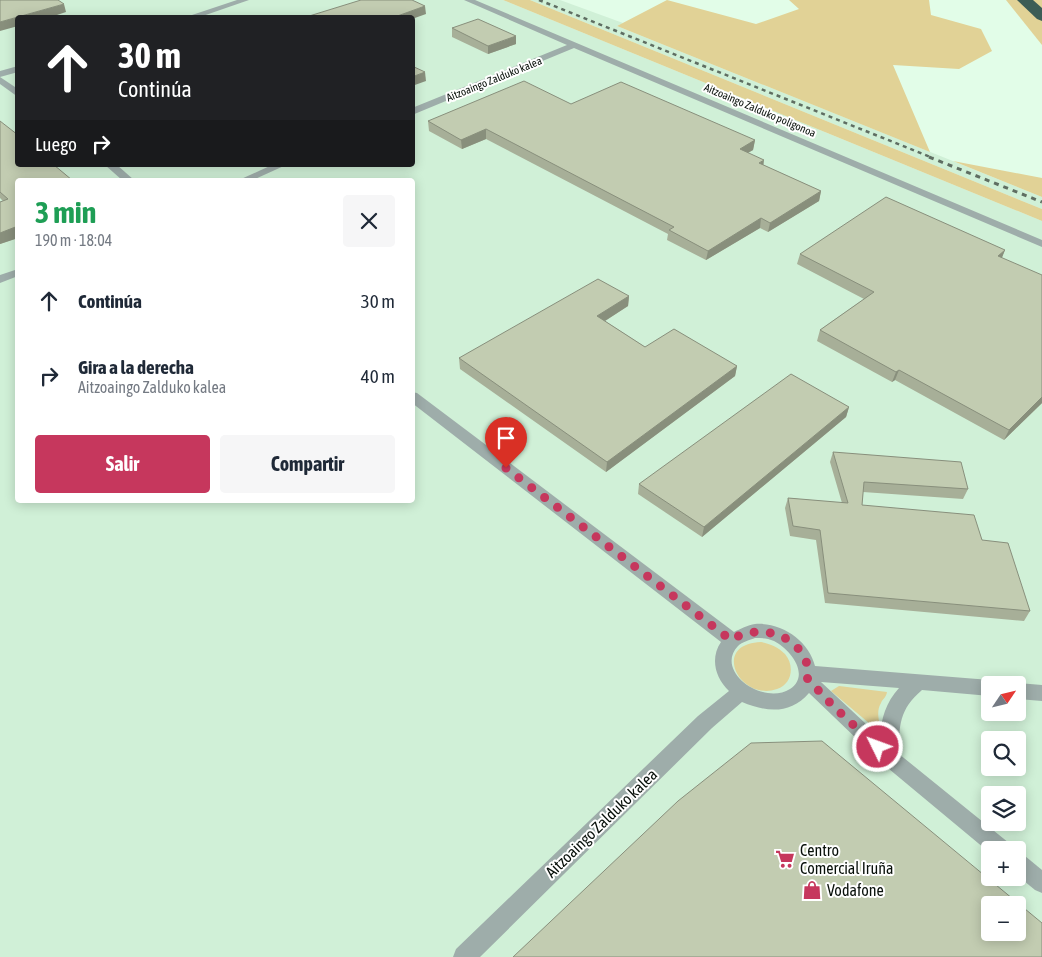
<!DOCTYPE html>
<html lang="es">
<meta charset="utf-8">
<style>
:root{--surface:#fff;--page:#f6f6f7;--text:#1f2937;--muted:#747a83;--accent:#c6375d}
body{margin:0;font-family:"Asap Condensed",sans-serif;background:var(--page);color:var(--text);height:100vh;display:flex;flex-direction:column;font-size:19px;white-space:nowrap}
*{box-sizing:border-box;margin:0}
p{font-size:16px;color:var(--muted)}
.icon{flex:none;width:28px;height:28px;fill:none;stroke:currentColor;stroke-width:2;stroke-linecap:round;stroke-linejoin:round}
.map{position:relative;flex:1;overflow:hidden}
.details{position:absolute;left:15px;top:178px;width:400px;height:325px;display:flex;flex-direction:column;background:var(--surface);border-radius:5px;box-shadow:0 2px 12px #0003}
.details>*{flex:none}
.guide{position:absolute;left:15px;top:15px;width:400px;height:152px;border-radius:5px;box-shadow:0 2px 12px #0003;background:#202124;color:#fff;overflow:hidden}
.needle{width:32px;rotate:55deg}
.fabs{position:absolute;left:981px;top:676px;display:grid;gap:10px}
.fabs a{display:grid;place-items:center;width:45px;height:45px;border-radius:5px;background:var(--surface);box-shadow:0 2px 12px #0003;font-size:25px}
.pin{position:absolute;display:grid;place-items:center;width:42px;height:42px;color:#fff;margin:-51px -21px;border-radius:50% 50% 50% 0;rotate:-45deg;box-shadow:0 0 5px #0007}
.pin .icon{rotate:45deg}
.me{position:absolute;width:55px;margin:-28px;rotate:312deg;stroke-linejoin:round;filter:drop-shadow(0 0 4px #0008)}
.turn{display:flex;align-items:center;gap:18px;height:105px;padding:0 20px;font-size:22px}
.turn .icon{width:65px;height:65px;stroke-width:2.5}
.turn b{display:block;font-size:35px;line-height:42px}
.then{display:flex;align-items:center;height:48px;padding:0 20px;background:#0003;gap:10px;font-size:19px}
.round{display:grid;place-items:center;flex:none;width:52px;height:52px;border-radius:5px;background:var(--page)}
.headline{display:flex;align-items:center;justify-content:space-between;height:85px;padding:0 20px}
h1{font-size:30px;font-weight:700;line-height:38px;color:#1e9e55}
.cta{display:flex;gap:10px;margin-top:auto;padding:10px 20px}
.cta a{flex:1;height:58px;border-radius:5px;background:var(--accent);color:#fff;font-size:20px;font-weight:700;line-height:58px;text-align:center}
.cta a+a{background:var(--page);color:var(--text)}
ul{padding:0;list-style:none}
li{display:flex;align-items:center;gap:15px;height:75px;padding:0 20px}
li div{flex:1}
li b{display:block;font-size:19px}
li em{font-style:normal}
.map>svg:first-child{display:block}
</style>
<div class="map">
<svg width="1042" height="957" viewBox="0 0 1042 957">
<rect width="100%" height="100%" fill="#e2fde8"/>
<g fill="#d0f0d7" fill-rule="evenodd">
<path d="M0 0H503L1042 221V957H0ZM18 18H412V165H18ZM18 180H412V500H18ZM990 685H1018V712H990ZM990 740H1018V768H990ZM990 795H1018V822H990ZM990 850H1018V878H990ZM990 905H1018V932H990Z"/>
<path d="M530 0H560L623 23 617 26 1042 197V209Z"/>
</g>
<g fill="#e1d296">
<path d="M503 0H530L1042 209V221Z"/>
<path d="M667 0 756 24 799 9 789 0H929L931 15 981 29 992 51 959 69 893 65 930 152 617 26Z"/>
<path d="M1006 0H1042V45Z"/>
<path d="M953 161 1042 178V197Z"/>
<path d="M761 642C770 644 778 647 785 654 795 666 792 684 777 689 740 702 710 644 761 642Z"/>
<path d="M839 686 887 692C886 698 883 698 881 703 877 709 878 718 880 725L876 729 831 691Z"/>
</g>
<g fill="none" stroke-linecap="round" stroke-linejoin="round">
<g fill="#9eadaa" fill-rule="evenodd">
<path d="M237 0H249L197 18H183Z"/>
<path d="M464 0H475L1042 240V247L574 48 412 115V108L567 45Z"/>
<path d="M18 66V72L0 77V71Z"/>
<path d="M0 77 18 89V97L0 84Z"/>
<path d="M105 165H117L134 180H122Z"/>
<path d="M272 165H286L253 180H239Z"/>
<path d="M18 269V276L0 283V275Z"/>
<path d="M412 392 417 393 734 632C740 629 748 625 755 624 782 622 809 641 815 666L990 680 996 682 998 685H990V696L922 690C899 710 899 725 899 754L1009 843 1012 850H990V853L883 764 809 693C790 715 766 712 742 702L712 728 480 957H453L456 949 698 716 729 691C715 678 710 658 721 642L412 403ZM755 638C762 638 768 638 774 641 790 649 811 675 790 689 763 706 714 671 738 646 742 642 750 640 755 638ZM821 682 899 688C886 702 881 719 880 737Z"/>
<path d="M1018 683 1042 685V701L1018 699V685H1013Z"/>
<path d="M1018 853 1025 856 1042 870V893L1035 890 1018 876Z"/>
</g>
<path fill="#3c5d56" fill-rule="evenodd" d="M1017 0H1033L1042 8V21L1037 19Z"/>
<path stroke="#5f6e62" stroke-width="2.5" stroke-dasharray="4 4" stroke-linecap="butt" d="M539 0 933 158"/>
<path stroke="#5f6e62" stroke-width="3" stroke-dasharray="5 5" stroke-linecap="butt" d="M929 157 1042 202"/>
</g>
<g fill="#a7af98">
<path d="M452 28 516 44 488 54 452 37Z"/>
<path d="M571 104 755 140 753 150 748 153 763 165 821 191 819 201 768 232 760 228 706 260 667 240 668 234 486 139 462 149 429 131 428 121Z"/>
<path d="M0 121 18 238 0 244V202L3 201 0 198Z"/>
<path d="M1005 250 1002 257 1042 403 1004 440 895 380 892 382 817 341 820 330 864 299 797 264 800 254Z"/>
<path d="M629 296 628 306 605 321 645 347 737 366 735 376 606 472 460 369 459 358Z"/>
<path d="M849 407 846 417 702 537 638 494 639 484Z"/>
<path d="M833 452 968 489 963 499 863 492 862 505 982 540 1030 611 1024 621 825 603 816 540 790 536 785 508 788 498 842 503 830 462Z"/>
</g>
<g fill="#888f7c">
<path d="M64 4 66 12 48 18H18V26L0 31V22Z"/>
<path d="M425 6 426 14 412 19V18H392Z"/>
<path d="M516 36V44L488 54V46Z"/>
<path d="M425 72 426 81 412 86V77Z"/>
<path d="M486 129V139L462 149 461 140Z"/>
<path d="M755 140 753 150 738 158 740 149Z"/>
<path d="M764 160 763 169 759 163Z"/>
<path d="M821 191 819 201 768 232 770 223Z"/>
<path d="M761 218 760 228 706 260 708 251Z"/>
<path d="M18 226V238L0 244V233Z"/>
<path d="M1005 250 1001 260 998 256Z"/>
<path d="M629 296 628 306 597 326V316Z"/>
<path d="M737 366 735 376 606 472 607 462Z"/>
<path d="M899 370 895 380 892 382 896 372Z"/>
<path d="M1042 397V403L1004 440 1009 430Z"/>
<path d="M849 407 846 417 702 537 704 527Z"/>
</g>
<g fill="#c2ccb1" stroke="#888f7c" fill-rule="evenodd">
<path d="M0 0H58L64 4 0 22Z"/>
<path d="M361 0H412L425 6 392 18 306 17Z"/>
<path d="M478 19 516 36 488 46 452 28Z"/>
<path d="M412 66 425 72 412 77Z"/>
<path d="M524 81 571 104 621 82 755 140 740 149 764 160 759 163 821 191 770 223 761 218 708 251 669 230 674 227 486 129 461 140 428 121Z"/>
<path d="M0 121 18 135V165H54L72 180H18V226L0 233V202L8 199 0 192Z"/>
<path d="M886 197 1005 250 998 256 1042 275V397L1009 430 899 370 896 372 820 330 874 292 800 254Z"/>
<path d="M598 279 629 296 597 316 645 347 674 329 737 366 607 462 459 358Z"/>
<path d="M791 374 849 407 704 527 639 484Z"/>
<path d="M833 452 961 462 968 489 864 482 862 505 974 515 982 540 1008 543 1030 611 828 593 820 530 793 526 788 498 848 503Z"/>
<path d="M822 741 1042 923V957H513L678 801 751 743ZM990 905H1018V932H990Z"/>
</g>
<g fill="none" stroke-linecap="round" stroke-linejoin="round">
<path stroke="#c6375d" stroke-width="9" stroke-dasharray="0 16.2" d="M506 468 731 640C756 624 794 632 806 661 808 667 806 675 808 680 810 684 816 688 819 691 837 711 858 729 878 747"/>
</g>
<defs>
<g id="supermarket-bare" transform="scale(1.5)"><path d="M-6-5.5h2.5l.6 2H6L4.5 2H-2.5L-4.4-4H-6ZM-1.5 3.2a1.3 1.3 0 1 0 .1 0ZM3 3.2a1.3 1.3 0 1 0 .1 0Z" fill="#c6375d" stroke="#fff" stroke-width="2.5" paint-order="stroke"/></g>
<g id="shop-bare" transform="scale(1.5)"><path d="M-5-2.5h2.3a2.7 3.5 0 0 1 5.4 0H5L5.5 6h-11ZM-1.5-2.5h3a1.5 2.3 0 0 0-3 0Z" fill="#c6375d" stroke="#fff" stroke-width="2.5" paint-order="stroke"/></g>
</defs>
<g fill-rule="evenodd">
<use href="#supermarket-bare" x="785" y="859"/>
<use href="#shop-bare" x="812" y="890"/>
</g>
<g text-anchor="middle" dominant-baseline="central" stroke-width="4" stroke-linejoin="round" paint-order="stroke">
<g font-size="11" fill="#070f09" stroke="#fff">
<text transform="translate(494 79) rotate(-22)">Aitzoaingo Zalduko kalea</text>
<text transform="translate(760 110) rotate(23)">Aitzoaingo Zalduko poligonoa</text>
</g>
<g font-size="16" fill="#070f09" stroke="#fff">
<text transform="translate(601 823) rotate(-44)">Aitzoaingo Zalduko kalea</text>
</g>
<g font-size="16" fill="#070f09" stroke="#fff" text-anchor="start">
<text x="800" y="850">Centro<tspan x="800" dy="18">Comercial Iruña</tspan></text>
<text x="827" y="890">Vodafone</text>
</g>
</g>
</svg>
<div class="fabs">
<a><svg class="needle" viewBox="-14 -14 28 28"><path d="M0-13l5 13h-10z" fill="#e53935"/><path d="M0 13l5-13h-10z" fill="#747a83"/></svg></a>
<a><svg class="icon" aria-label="search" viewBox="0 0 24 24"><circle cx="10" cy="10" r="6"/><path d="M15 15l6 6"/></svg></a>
<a><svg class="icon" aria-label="layers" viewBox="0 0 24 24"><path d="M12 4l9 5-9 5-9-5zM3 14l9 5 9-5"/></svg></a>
<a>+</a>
<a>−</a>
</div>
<div class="pin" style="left:506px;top:468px;background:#d93025"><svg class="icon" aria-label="arrive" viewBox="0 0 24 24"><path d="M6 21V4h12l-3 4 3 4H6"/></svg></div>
<svg class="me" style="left:878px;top:747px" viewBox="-20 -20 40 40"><circle r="17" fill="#c6375d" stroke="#fff" stroke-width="3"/><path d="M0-11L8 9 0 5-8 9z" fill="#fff"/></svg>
<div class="guide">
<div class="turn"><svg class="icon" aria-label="ahead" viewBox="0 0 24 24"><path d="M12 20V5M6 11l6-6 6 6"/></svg><div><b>30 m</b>Continúa</div></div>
<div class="then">Luego<svg class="icon" aria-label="right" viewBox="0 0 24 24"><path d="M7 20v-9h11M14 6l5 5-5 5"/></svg></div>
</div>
<section class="details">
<div class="headline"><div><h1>3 min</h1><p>190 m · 18:04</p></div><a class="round"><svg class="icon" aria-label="close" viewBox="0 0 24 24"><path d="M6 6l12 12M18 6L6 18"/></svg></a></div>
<ul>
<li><svg class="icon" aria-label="ahead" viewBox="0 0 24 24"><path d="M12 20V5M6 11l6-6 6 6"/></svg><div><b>Continúa</b></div><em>30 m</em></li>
<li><svg class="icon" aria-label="right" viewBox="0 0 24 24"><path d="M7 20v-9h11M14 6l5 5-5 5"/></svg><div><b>Gira a la derecha</b><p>Aitzoaingo Zalduko kalea</p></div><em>40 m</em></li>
</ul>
<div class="cta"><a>Salir</a><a>Compartir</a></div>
</section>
</div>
